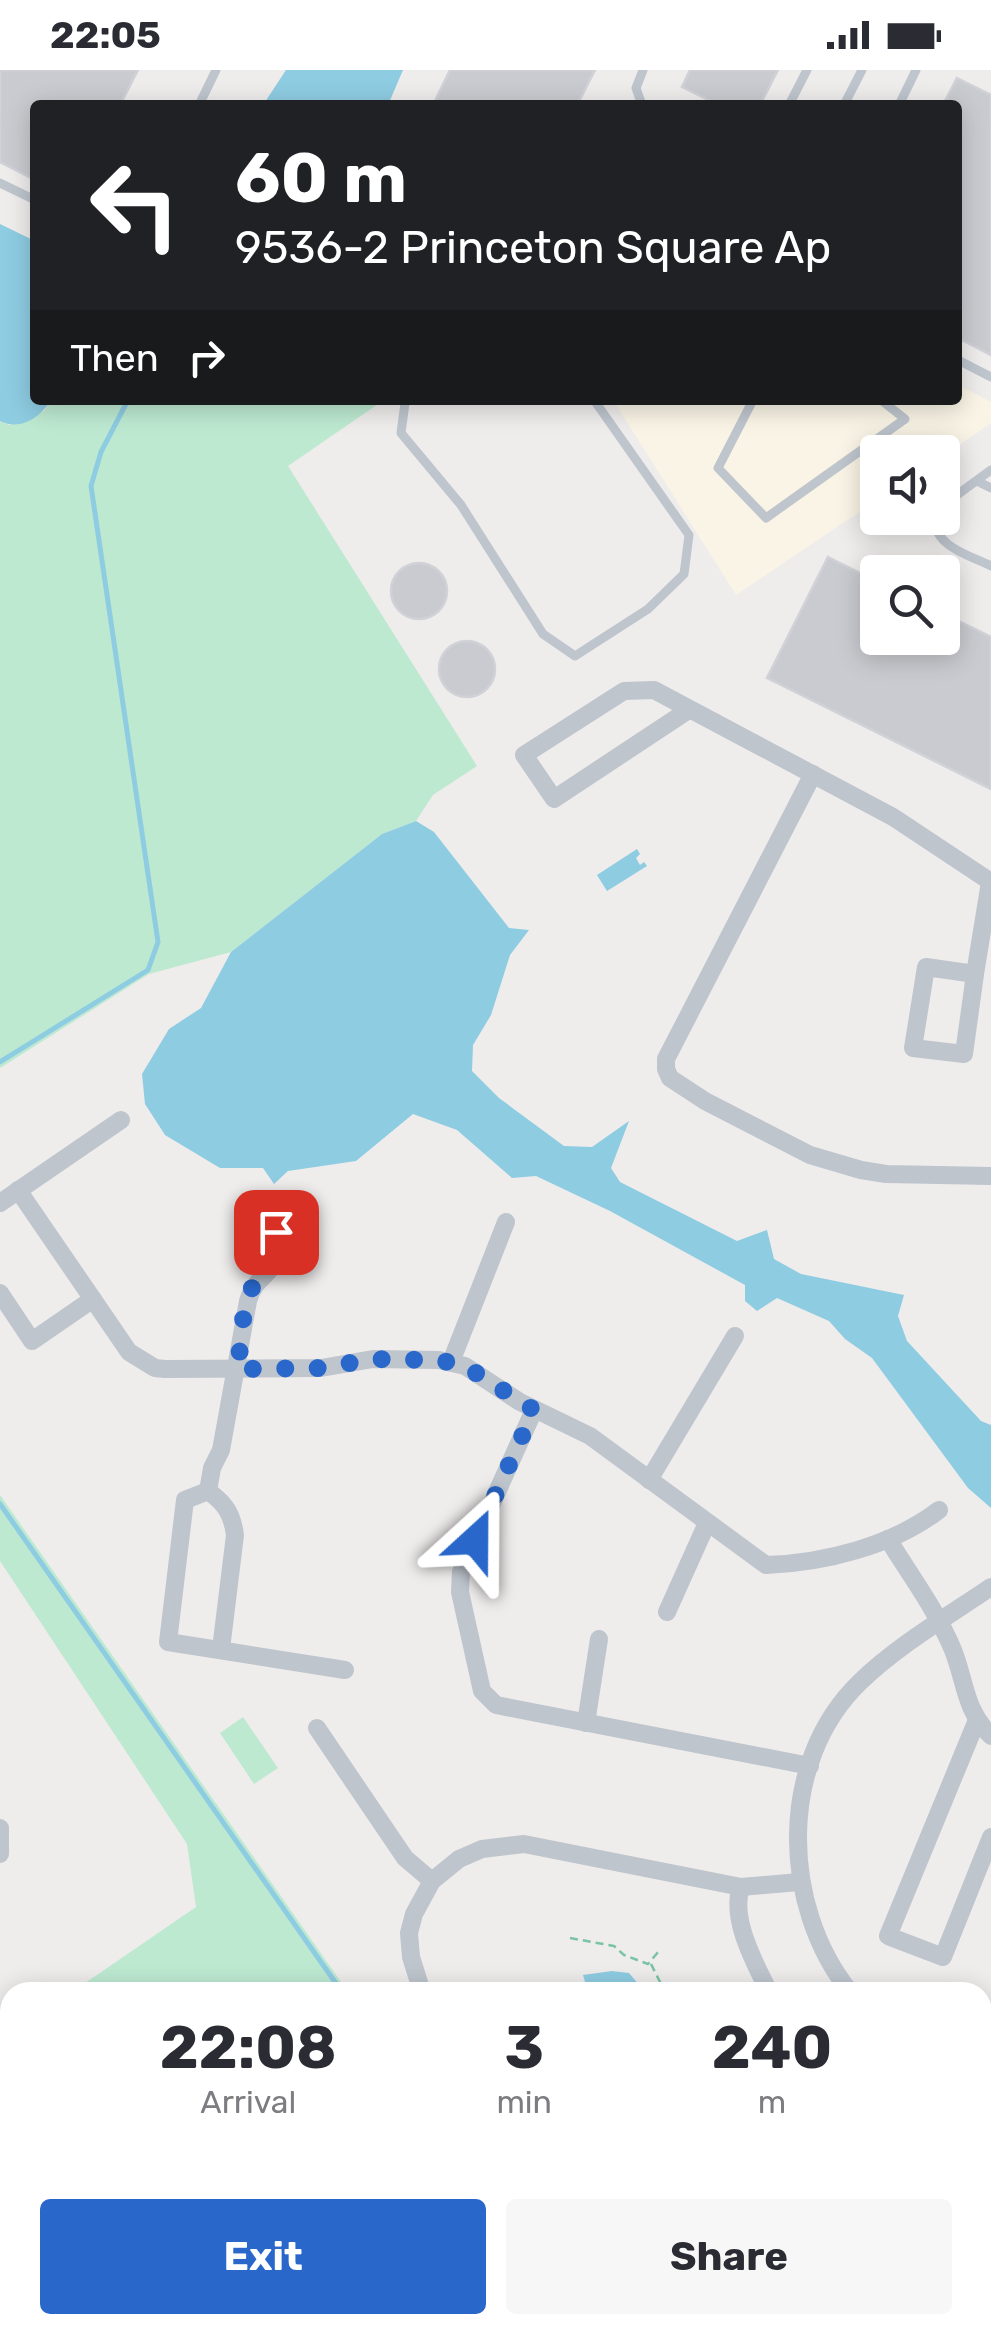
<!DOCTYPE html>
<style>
:root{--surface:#fff;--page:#f7f7f7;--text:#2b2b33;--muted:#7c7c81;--accent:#2967cb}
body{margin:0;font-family:Rubik,sans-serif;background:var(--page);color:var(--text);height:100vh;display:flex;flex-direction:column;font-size:38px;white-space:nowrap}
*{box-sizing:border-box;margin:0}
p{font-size:32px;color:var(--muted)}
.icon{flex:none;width:55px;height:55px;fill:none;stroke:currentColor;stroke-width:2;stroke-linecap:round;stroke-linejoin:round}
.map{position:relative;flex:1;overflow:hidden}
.drawer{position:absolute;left:0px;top:1912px;width:992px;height:352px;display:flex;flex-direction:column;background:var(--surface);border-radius:30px 30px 0 0;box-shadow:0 5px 25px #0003}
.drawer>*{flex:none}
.guide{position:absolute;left:30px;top:30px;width:932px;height:305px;border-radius:10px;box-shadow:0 5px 25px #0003;background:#202124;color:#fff;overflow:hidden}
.fabs{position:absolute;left:860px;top:365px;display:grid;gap:20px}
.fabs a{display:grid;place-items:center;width:100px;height:100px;border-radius:10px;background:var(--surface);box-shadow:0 5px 25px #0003;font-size:50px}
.pin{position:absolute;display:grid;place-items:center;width:85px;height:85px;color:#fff;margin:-42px;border-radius:20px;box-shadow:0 5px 15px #0006}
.me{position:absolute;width:110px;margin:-55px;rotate:24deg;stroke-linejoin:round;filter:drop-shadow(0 0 8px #0008)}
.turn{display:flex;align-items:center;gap:35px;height:210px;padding:0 40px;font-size:45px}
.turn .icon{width:130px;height:130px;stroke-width:2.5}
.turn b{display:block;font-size:70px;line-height:85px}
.then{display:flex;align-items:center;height:95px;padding:0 40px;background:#0003;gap:20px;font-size:38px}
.eta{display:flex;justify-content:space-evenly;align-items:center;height:170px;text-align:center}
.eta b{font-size:60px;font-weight:700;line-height:70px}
.primary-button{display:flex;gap:20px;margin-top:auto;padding:20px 40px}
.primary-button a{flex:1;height:115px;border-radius:10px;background:var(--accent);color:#fff;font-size:40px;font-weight:700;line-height:115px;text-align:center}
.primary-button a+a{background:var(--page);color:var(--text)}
.status{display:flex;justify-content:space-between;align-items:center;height:70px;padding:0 50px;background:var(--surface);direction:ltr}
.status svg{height:28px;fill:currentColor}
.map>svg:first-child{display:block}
</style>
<div class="status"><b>22:05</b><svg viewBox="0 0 49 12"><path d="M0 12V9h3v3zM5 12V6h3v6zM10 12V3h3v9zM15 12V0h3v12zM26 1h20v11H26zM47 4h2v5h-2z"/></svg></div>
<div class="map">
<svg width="991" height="2264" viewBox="0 0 991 2264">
<rect width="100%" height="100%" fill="#efecec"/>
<path fill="#f9f4e5" d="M958 315 991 332V353L943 386 942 382H878L877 430 736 525 613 330H958Z"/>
<g fill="#bde9d1">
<path d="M51 330H384L288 396 477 696 433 725 416 751 382 764 231 882 149 904 0 998V351L9 355 44 341Z"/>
<path d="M0 1425 348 1922H72L196 1837 187 1774 0 1491Z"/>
<path d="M243 1647 278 1698 254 1714 220 1663Z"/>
<path d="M401 2255H578L584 2264H405Z"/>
</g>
<g fill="#8ecce2">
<path d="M286 0H403L388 35H263Z"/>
<path d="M0 154 35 171V330H51C40 348 20 361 0 351Z"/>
<path d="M416 751 434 762 509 858 529 860 510 885 491 945 473 975 472 1001 499 1028 564 1076 592 1077 629 1051 611 1098 620 1112 737 1171 767 1160 774 1189 801 1204 904 1225 898 1246 907 1271 981 1351 991 1355V1438L968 1418 872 1288 845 1269 829 1251 777 1228 757 1241 745 1231V1215L610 1141 536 1106 512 1108 457 1060 413 1044 356 1091 288 1101 274 1114 263 1098H220L165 1065 145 1034 142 1004 169 959 201 938 231 882 382 764Z"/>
<path d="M637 779 640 784 636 788 640 795 644 792 647 796 607 821 597 805Z"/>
<path d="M612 1901 629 1903 645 1922H588L583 1905Z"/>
<path d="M905 2255H975L965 2264H892Z"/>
</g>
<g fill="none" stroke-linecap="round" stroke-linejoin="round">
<g stroke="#8ecce2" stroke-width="5">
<path d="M0 992 148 900 158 872 91 416 101 382 128 330"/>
<path d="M0 1434 342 1922"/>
<path d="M571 2255 577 2264"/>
</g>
</g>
<g fill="#cacbd0" stroke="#d0d2d7" stroke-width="2.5">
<path d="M0 0H138L120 35H35V110L0 92Z"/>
<path d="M450 0H595L577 35H433Z"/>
<path d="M690 0H778L760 35H719L682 17Z"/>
<path d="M957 8 991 25V285L958 268V35H943Z"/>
<path d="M828 487 878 512V568H942V543L991 567V719L767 608Z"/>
<circle cx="419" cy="521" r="28"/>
<circle cx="467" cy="599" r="28"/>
</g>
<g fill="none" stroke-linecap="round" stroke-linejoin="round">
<g stroke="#79c4a3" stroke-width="2.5" stroke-dasharray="8 5" stroke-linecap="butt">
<path d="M570 1868 614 1876 624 1885 648 1894 659 1881"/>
<path d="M651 1894 665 1922"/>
</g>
<g stroke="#bec5cd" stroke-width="9">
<path d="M199 35 216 0"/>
<path d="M642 35 636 18 643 0"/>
<path d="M789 35 807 0"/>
<path d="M844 35 862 0"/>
<path d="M899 35 916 0"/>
<path d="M0 113 35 130"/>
<path d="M958 290 991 307"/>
<path d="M409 330 405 333 401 363 461 435 543 564 575 586 648 539 684 504 689 465 594 330"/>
<path d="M753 330 718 398 766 448 905 349 881 330"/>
<path d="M977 411 991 418"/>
<path d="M942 436 991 400"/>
<path d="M935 448C933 476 969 485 991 496"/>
<path d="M161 2255 169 2264"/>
<path d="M216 2255 222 2264"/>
<path d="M280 2255 286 2264"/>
<path d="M343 2255 349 2264"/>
<path d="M183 2264 191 2255"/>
</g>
<g stroke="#bec5cd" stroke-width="18">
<path d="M690 639 554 729 524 685 624 621 654 620 893 747 991 812"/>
<path d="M813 704 666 989V999L670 1008 705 1031 810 1085 861 1100 886 1104 991 1106"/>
<path d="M926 897 975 904 964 984 913 978Z"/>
<path d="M975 904 990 812"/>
<path d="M18 1120 129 1282 155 1298 165 1299 321 1298 373 1289 439 1290 465 1296 520 1332 590 1366 766 1495C824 1493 892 1476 939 1440"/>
<path d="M0 1133 121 1050"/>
<path d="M0 1223 32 1271 93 1229"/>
<path d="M451 1292 506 1152"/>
<path d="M534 1340 461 1502 460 1522 482 1621 496 1635 810 1696"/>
<path d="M649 1410 735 1266"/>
<path d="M208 1421 185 1430 168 1572 345 1600"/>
<path d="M208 1421 212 1398 221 1380 248 1231C255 1207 267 1209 275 1191 282 1177 276 1156 275 1141"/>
<path d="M208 1421C226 1434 232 1444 235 1465L221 1579"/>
<path d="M888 1469C910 1505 937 1541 953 1580 966 1613 964 1639 991 1666"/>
<path d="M667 1542 707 1453"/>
<path d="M977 1650 888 1866 943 1887 991 1767"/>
<path d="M586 1653 599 1569"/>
<path d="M317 1658 405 1788 432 1811"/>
<path d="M0 1758V1784"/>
<path d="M741 1817C730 1849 755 1893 769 1922"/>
<path d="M422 1922 411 1887 409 1863 414 1844 432 1811 459 1789 482 1779 524 1774 741 1817 799 1812"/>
<path d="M850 1922C781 1836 777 1692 860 1612 898 1575 947 1547 991 1517"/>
<path d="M982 2039 991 2046"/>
</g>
</g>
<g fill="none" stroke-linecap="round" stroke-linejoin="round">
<path stroke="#2967cb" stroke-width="18" stroke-dasharray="0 32.4" d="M276 1162C279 1209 265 1190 252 1218 241 1241 241 1273 238 1299L322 1298 372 1289 439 1290 465 1296 534 1340 475 1470"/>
</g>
</svg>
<div class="fabs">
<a><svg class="icon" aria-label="sound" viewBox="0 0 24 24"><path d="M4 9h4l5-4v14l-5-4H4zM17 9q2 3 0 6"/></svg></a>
<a><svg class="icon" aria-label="search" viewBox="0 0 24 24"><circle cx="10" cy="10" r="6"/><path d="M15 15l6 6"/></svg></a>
</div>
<div class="pin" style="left:276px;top:1162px;background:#d93025"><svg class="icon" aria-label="arrive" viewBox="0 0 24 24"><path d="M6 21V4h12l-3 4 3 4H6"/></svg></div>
<svg class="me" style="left:475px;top:1470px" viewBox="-20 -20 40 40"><path d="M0-17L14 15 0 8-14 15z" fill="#2967cb" stroke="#fff" stroke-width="4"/></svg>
<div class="guide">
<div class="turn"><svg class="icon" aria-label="left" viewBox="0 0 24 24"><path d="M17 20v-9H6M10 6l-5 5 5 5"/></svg><div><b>60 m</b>9536-2 Princeton Square Ap</div></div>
<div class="then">Then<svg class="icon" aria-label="right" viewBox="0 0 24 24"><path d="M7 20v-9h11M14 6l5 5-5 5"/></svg></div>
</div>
<section class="drawer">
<div class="eta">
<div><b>22:08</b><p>Arrival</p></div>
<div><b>3</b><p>min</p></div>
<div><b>240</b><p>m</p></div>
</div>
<div class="primary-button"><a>Exit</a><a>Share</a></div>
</section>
</div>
